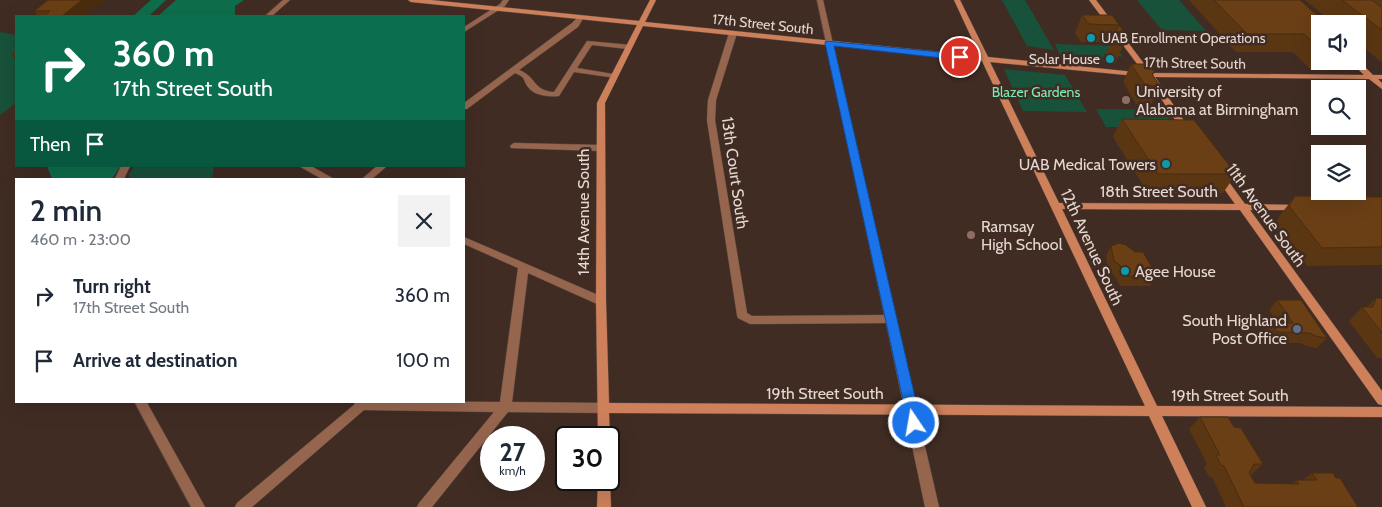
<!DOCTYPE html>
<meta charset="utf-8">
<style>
:root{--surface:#fff;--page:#f2f2f3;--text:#1f2937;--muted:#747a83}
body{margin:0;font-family:Cabin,sans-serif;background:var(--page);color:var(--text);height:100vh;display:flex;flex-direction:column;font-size:19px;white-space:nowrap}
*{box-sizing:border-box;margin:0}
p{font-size:16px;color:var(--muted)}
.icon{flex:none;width:28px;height:28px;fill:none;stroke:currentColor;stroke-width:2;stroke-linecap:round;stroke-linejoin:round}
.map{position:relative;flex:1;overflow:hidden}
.side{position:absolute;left:15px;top:178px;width:450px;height:225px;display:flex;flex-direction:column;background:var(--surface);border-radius:0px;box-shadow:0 5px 20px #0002}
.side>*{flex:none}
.guide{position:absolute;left:15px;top:15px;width:450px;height:152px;border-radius:0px;box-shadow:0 5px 20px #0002;background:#0b6e4f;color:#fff;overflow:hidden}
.tools{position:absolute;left:1311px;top:15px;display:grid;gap:10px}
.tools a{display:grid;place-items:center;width:55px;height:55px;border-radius:0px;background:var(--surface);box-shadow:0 5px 20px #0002;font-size:25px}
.speed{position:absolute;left:480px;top:426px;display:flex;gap:10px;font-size:25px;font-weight:700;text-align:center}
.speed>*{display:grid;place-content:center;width:65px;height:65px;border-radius:50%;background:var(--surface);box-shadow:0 5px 20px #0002;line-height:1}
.speed small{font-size:12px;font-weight:400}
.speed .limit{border:2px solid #111;border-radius:8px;background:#fff;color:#111}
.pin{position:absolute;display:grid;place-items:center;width:42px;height:42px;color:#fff;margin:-21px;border:2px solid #fff;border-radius:50%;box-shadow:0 1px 5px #0007}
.me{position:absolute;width:55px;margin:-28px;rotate:348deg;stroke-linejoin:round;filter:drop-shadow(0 0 4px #0008)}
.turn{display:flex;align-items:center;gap:18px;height:105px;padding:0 15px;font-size:22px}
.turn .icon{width:65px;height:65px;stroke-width:2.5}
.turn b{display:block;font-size:35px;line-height:42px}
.then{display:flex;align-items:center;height:48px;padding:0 15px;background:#0003;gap:10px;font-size:19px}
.round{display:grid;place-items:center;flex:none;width:52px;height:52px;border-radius:0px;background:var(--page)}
.summary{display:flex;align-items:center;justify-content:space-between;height:85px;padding:0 15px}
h1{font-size:30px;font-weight:600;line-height:38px}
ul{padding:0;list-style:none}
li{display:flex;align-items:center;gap:15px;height:65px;padding:0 15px}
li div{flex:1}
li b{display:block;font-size:19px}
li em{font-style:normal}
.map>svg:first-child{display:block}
</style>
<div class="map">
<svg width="1382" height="507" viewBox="0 0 1382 507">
<rect width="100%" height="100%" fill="#402c23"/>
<g fill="#18523a">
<path d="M1002 0H1025L1054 50 1027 46Z"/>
<path d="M1137 0H1179L1206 31 1162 30Z"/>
<path d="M0 32 16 35V103L0 115Z"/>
<path d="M1055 44 1116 46 1123 57 1105 53 1100 65 1063 61Z"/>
<path d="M1004 69 1065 75 1087 112 1023 111Z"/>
<path d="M1096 109 1164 110 1175 127H1106Z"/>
<path d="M135 166H214L212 179H129V174Z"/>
</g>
<g fill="#0e6e4b">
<path d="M151 0H166L149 16H133Z"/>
<path d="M176 0H244L235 6V15L232 16H158Z"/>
<path d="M47 166H120L112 179H52Z"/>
</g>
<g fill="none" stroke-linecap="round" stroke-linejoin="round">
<g stroke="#5e4b42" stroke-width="1">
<g id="street">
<path d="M283 0H290L272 16H265Z"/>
<path d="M503 0H509L505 6 464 32V27L500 4Z"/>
<path d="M817 0H823L895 316 897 319 896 321 939 507H925L886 323 750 324 738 318 737 315 707 120 708 100 729 33 733 31 737 33 716 100 715 120 747 313 752 316 884 315Z"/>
<path d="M579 16 584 17 578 27 519 70C536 76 533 91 554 92L587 41 631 45V49H628L592 45 577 68 613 74H616V78L574 72 559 96C550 97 534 96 528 87 522 79 527 78 515 73L467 109H464V103L572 23Z"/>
<path d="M514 143 600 145 604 148 600 151 511 148 510 146Z"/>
<path d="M121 166H130L124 179H115Z"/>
<path d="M299 166H311L334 179H322Z"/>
<path d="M377 166H387L372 179H362Z"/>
<path d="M464 237 605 298 606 301 605 304H597L528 273 512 402 603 403 607 404 609 408 607 412 603 413 508 412 432 507H417L419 503 494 412 364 410 252 507H235L237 503 355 404 353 401 500 402 518 268 464 244Z"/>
<path d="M134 401H146L205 507H191Z"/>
</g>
</g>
<g stroke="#5e4b42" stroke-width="1">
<g id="secondary">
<path d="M408 0H431L639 21 650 0H656L645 22 980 56 954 0H960L988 57 1144 73 1089 0H1096L1151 73 1364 75 1350 61 1358 60 1373 75H1382V79H1378L1382 83V89L1369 79 1155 77 1190 130 1186 133 1183 132 1147 77 990 62 1059 203 1235 204 1215 176 1220 173 1223 174 1245 204 1301 205 1303 207 1298 210H1250L1382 391V405L1378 404 1240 210 1062 209 1157 406 1382 407V417L1162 416 1206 507H1192L1149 416 609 413 610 438 609 441V438H598L596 301 597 103 637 25 411 2ZM643 26 982 61 1145 406 609 403 606 301 605 103Z"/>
<path d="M609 476 610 480 611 507H597L598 480H609Z"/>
</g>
</g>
<use href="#street" fill="#96654e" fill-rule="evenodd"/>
<use href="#secondary" fill="#ce805b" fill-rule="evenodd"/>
</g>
<g fill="#5b3613">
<path d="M48 0H104L85 16H38L34 11Z"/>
<path d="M1189 0H1300L1320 24V61H1331L1325 70H1311L1293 52H1236Z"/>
<path d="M1305 0H1382V6H1380L1382 7V61H1380L1358 42V24H1334Z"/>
<path d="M1082 15H1112L1127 36 1115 64 1103 61 1111 42H1081L1075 33Z"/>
<path d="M1131 64 1155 72 1153 75 1160 86 1151 104H1136L1123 82Z"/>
<path d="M1122 119 1236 174 1223 193H1148L1113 137Z"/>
<path d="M1295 196 1382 197V265L1307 266 1275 224 1281 214Z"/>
<path d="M1111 246 1157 276 1150 286H1120L1114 275 1108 272 1106 256Z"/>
<path d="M1376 298H1382V360L1381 358H1377L1349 321 1362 307H1367Z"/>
<path d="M1277 300 1327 338 1317 348 1306 346 1301 343H1268L1262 333 1271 323H1277L1269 310Z"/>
<path d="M1200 417 1234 427 1263 464 1250 476 1255 483 1293 484 1297 480H1303L1312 473 1336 478 1358 507H1226L1212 477H1209L1204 467 1207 464 1189 429Z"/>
</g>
<path fill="#4a2c0f" d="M82 0H104L85 16H62Z"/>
<g fill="#6a3f16" stroke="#4a2c0f">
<path d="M48 0H82L62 16H44L50 11H34Z"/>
<path d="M1214 0H1300L1327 24H1320V34H1317L1320 37V49L1304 34H1247Z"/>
<path d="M1342 0H1372L1378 5 1382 7V30Z"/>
<path d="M1082 15H1112L1127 36 1123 46 1111 43 1119 25 1089 24Z"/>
<path d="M16 52V58L14 57 16 56 12 54Z"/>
<path d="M1131 64H1146L1155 72 1152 74 1160 86 1145 85Z"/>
<path d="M1122 119 1194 120 1236 174H1158Z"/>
<path d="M1295 196 1382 197V247L1322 248 1289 206Z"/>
<path d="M1119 243 1126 245 1135 252H1143L1157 276H1126L1120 265 1114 261 1111 246Z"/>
<path d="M1376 298H1382V333L1362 307H1373Z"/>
<path d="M1277 300H1301L1327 338 1315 336 1310 333 1277 332 1271 323H1293Z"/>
<path d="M1200 417H1228L1234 427 1241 428 1263 464H1254L1249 473 1255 483 1299 484 1297 480H1317L1312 473H1333L1336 478H1340L1358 507H1244L1224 466 1221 465 1216 455H1220Z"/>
</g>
<path fill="#1a73e8" stroke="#114b97" d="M826 41 960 54 964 57 960 60 834 46 921 423 919 427 914 429 910 427 908 423 825 43Z"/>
<g fill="#0f9aa8" stroke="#402c23" stroke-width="2">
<circle cx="1091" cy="38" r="5"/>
<circle cx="1110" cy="59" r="5"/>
<circle cx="1166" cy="164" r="5"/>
<circle cx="1125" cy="271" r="5"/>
</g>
<g fill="#8d6e63" stroke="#402c23" stroke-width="2">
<circle cx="1126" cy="100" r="5"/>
<circle cx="971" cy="235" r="5"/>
</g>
<circle fill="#5c6f8a" stroke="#402c23" stroke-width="2" cx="1297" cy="329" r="5"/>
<g text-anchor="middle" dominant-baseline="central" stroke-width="5" stroke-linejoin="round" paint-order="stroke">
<g font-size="14" fill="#e5d7d1" stroke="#402c23">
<text transform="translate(763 24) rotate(6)">17th Street South</text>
<text transform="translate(1195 63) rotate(1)">17th Street South</text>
</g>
<g font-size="14" fill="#e5d7d1" stroke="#402c23" text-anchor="start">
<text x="1101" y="38">UAB Enrollment Operations</text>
<text x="1100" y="59" text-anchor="end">Solar House</text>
</g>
<g font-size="14" fill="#7aedb7" stroke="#402c23">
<text x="1036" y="92">Blazer Gardens</text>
</g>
<g font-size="16" fill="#e5d7d1" stroke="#402c23" text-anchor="start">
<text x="1136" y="91">University of<tspan x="1136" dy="18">Alabama at Birmingham</tspan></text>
<text x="1156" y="164" text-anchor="end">UAB Medical Towers</text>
<text x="981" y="226">Ramsay<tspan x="981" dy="18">High School</tspan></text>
<text x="1135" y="271">Agee House</text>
<text x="1287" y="320" text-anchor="end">South Highland<tspan x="1287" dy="18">Post Office</tspan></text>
</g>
<g font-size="16" fill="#e5d7d1" stroke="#402c23">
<text transform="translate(735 173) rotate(82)">13th Court South</text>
<text x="1159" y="191">18th Street South</text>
<text transform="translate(583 212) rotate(-90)">14th Avenue South</text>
<text transform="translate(1266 215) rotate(54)">11th Avenue South</text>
<text transform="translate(1092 247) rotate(65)">12th Avenue South</text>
<text x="825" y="393">19th Street South</text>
<text x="1230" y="395">19th Street South</text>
</g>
</g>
</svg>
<div class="tools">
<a><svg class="icon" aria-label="sound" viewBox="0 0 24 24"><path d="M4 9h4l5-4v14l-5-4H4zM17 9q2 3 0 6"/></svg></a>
<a><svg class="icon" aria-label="search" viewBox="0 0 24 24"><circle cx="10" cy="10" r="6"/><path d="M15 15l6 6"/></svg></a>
<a><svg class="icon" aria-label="layers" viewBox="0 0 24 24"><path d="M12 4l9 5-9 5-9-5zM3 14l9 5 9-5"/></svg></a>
</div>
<div class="speed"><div>27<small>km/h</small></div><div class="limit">30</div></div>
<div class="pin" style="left:960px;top:57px;background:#d93025"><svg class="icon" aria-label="arrive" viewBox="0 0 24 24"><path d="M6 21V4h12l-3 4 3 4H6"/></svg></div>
<svg class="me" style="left:914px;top:423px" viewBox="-20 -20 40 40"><circle r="17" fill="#1a73e8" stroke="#fff" stroke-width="3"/><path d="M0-11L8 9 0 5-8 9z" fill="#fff"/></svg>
<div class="guide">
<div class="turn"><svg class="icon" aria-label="right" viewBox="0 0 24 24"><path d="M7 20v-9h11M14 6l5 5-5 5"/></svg><div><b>360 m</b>17th Street South</div></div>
<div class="then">Then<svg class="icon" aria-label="arrive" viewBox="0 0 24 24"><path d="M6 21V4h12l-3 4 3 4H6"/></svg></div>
</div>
<section class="side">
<div class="summary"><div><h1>2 min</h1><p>460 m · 23:00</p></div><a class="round"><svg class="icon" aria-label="close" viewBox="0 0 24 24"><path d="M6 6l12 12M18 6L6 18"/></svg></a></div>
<ul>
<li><svg class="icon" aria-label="right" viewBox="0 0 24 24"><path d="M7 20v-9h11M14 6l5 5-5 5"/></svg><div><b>Turn right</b><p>17th Street South</p></div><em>360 m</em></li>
<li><svg class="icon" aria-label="arrive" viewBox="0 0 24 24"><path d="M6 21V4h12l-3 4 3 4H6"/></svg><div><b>Arrive at destination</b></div><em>100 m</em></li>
</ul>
</section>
</div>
